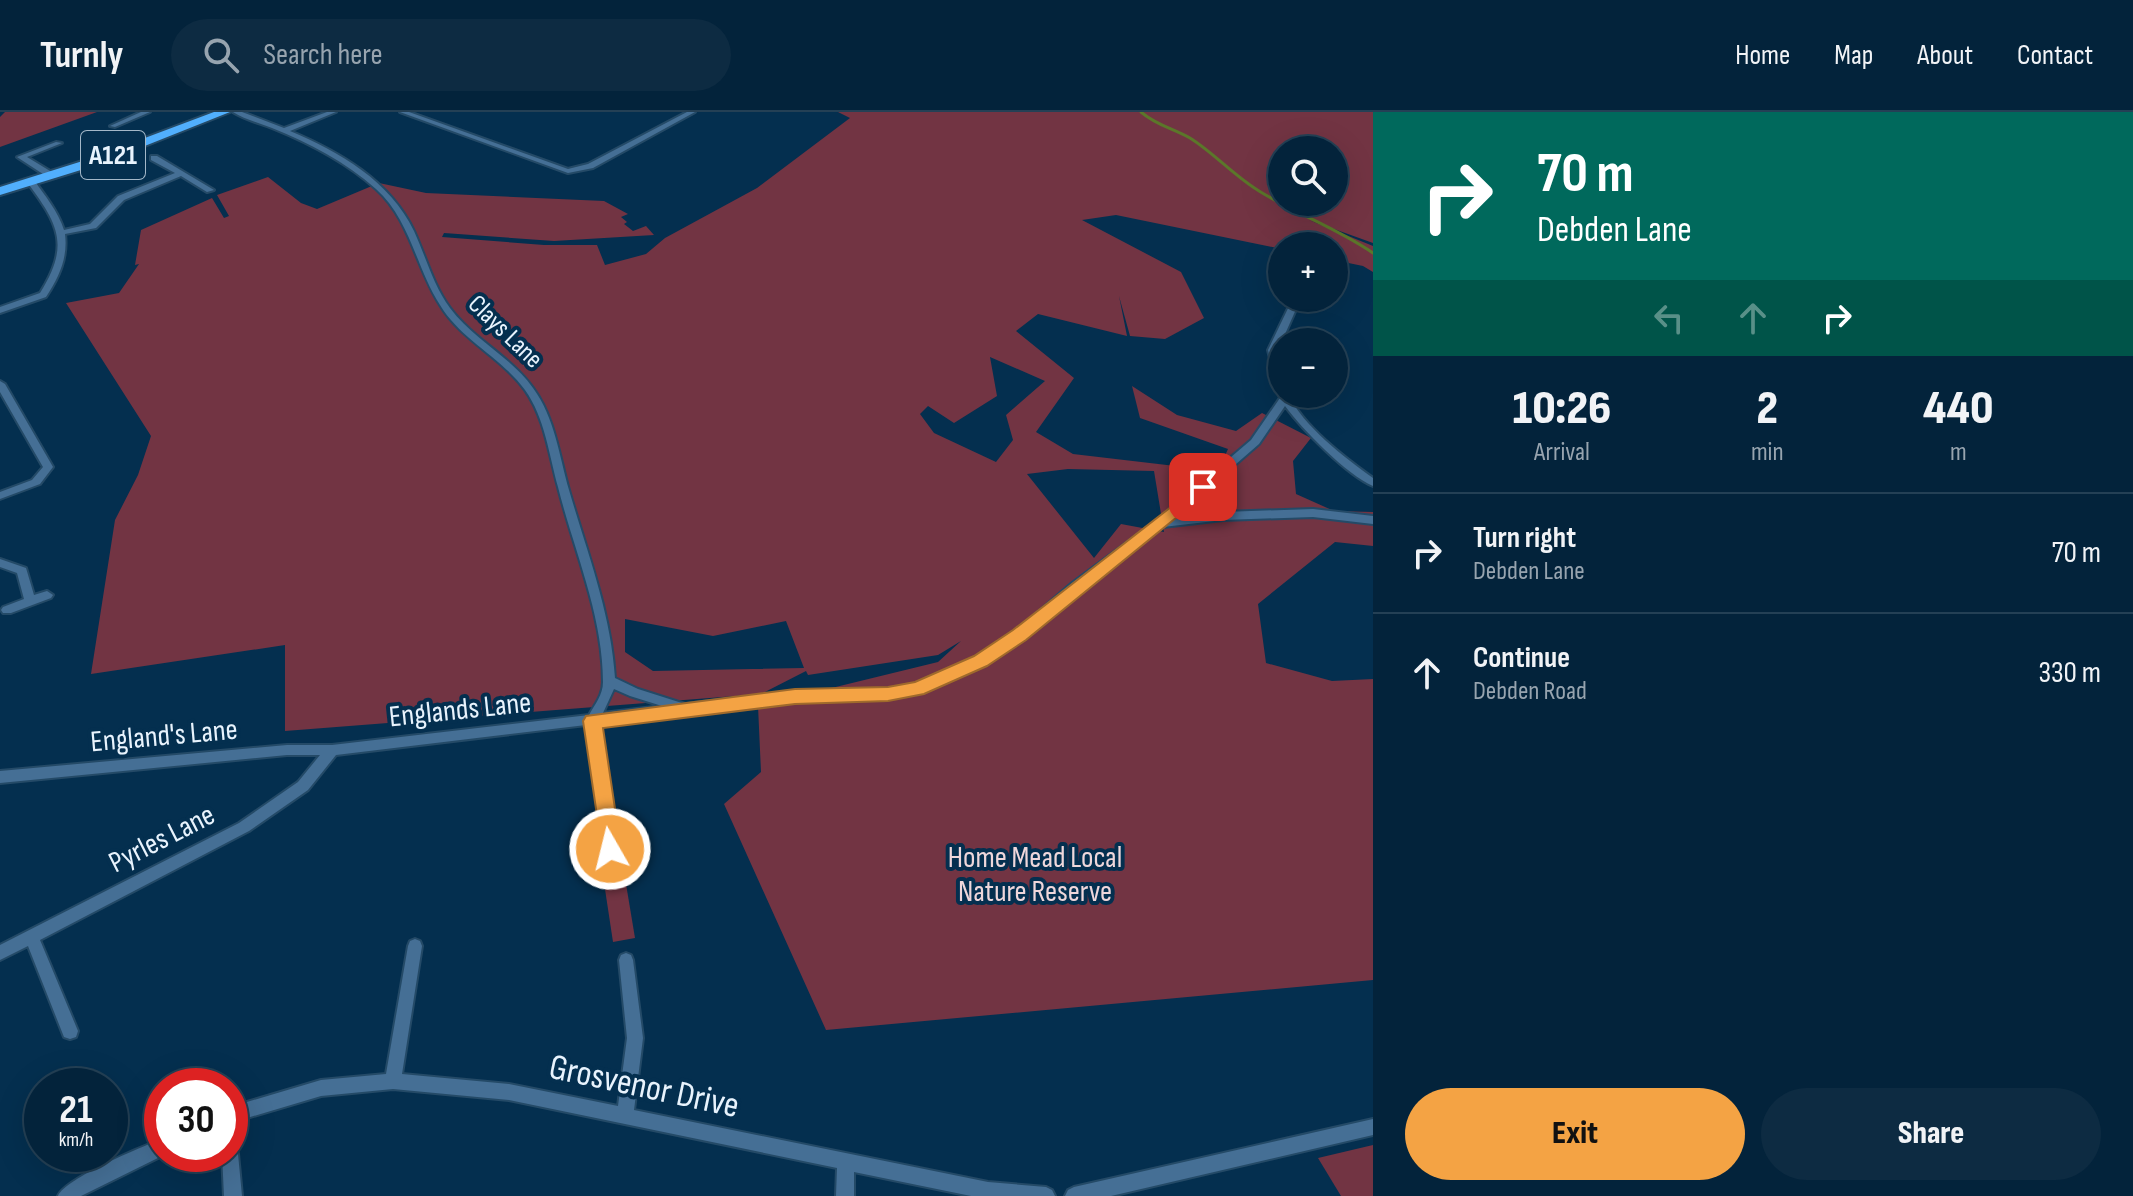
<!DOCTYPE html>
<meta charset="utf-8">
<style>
:root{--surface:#03233b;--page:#0d2b42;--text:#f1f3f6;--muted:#97a4af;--line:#244055;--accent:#f4a344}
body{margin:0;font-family:"Sofia Sans Condensed",sans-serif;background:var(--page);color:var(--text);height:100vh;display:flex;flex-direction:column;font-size:30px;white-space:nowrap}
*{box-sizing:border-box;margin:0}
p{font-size:26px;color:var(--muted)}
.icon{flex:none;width:44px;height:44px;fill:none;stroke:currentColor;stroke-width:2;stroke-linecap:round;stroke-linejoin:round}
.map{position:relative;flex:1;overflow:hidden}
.drawer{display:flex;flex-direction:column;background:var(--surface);width:760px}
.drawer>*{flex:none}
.top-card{background:#00695c;color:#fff;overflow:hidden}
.buttons{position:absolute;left:1268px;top:24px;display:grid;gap:16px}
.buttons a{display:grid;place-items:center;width:80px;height:80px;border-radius:50%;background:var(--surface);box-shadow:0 8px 32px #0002,0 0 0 2px var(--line);font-size:40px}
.speed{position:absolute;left:24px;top:956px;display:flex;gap:16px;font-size:40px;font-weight:700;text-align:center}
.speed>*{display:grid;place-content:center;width:104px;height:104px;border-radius:50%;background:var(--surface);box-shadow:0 8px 32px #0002,0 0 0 2px var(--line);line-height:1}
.speed small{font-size:20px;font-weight:400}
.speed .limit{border:12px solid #d22;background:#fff;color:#111}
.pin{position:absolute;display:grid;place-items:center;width:68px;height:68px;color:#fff;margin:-34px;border-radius:16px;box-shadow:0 4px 12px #0006}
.me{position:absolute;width:88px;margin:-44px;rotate:352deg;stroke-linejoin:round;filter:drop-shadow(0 0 6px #0008)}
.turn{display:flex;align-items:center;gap:28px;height:168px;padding:0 32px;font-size:36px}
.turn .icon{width:104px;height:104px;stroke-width:2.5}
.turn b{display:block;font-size:56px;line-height:68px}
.lanes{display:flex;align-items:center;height:76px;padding:0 32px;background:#0003;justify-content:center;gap:40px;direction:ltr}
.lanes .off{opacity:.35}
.eta{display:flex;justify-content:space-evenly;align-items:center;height:136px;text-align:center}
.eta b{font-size:48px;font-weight:800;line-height:56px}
.cta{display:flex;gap:16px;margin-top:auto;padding:16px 32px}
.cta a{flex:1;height:92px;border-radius:48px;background:var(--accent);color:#111;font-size:32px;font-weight:800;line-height:92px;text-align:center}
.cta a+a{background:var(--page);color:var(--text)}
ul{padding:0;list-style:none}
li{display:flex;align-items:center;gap:24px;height:120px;padding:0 32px;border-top:2px solid var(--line)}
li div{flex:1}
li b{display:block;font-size:30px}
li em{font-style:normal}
header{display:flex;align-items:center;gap:48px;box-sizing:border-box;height:112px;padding:0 40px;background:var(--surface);border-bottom:2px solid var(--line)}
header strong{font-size:38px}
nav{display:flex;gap:44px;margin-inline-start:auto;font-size:28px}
.search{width:560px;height:72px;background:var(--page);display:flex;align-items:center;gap:20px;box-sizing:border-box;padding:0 28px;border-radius:44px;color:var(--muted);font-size:30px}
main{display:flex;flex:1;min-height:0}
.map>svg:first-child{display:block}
</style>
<header>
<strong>Turnly</strong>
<div class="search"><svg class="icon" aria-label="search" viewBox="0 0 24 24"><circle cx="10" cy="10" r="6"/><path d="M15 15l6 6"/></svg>Search here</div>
<nav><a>Home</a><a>Map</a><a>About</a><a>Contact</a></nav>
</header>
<main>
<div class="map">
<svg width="1373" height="1084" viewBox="0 0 1373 1084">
<rect width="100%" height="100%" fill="#042f4f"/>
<g fill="#723443" fill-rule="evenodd">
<path d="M5 0H97L0 35V5Z"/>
<path d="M838 0H1373V131L1309 108 1373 134V160L1363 154 1334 148V134H1282V137L1116 103 1082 108 1181 160 1204 206 1165 227 1130 224 1119 184 1127 224 1038 202 1016 219 1074 266 1036 320 1073 342 1218 359 1228 337 1140 306 1132 274 1177 303 1236 319 1262 301 1311 326 1293 349 1296 382 1334 399 1373 400V434L1335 430 1258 492 1266 551 1332 569 1373 567V868L826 918 724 692 761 660 758 594 938 550 961 529 938 543 808 563 806 559 761 582 285 619V533L91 562 115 408 138 363 151 324 66 191 119 181 139 152 135 153 141 118 212 86 224 106 229 104 217 83 268 65 301 91 317 97 379 71 426 81 604 89 628 102 621 105 627 110 624 112 633 119 646 114 654 123 554 129 444 121 442 125 544 133H597L605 153 646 142 665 126 757 76 850 6ZM1282 38H1334V90H1282ZM990 245 1045 269 1006 303 1013 328 996 350 934 321 920 302 928 294 954 311 997 284ZM1068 357 1154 359 1164 420 1121 412 1094 446 1027 362ZM625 507 713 524 786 509 804 556 653 559 625 540Z"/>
<path d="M624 760 635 826 613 830 603 764Z"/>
<path d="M1373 1033V1084H1341L1318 1046Z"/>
</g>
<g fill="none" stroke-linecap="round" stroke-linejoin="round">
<path stroke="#5b772a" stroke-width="3" d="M1141 0C1156 13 1172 16 1190 26 1214 41 1234 64 1259 79 1296 102 1337 116 1373 141"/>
<g stroke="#244a67" stroke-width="4">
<g id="minor">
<path d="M141 0H150L115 15 110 14Z"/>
<path d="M233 0H242L284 16 327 0H336L290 19C340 40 390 69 414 119 426 145 433 173 450 196 473 227 510 244 533 276 555 306 559 343 569 378 587 440 611 501 615 566L638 577 685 592 795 579 888 577 915 572 976 546 1015 520 1072 471 1156 409 1251 328 1280 286 1268 238 1293 186H1301L1278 238 1282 257V282H1288C1303 314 1344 345 1373 366V374C1347 363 1302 317 1285 294L1259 332 1173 407 1223 400 1313 397 1373 404V412L1313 405 1223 408 1163 415 1080 477 1023 526 984 552 917 582 888 587 795 589 599 612 617 737 615 741 610 743 605 741 603 737 586 613 336 643 308 678 249 719 40 828 78 919 76 925 70 927 64 925 28 834 0 848V833L239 711 298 670 320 643H287L0 671V659L287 633H332L589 603C595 592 603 583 603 570 603 503 574 439 558 375 549 343 545 306 525 278 501 245 461 228 440 193 416 156 410 107 376 77 346 50 309 31 272 16 259 11 244 7 233 0ZM614 577 630 584 662 594 603 601Z"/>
<path d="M400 0H409L568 57 588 52 687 0H695L593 56 568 61Z"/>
<path d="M56 30 62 31 27 45 55 62V66H49L17 45Z"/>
<path d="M151 44H157L214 78 207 80 181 64 124 88 96 116 65 122C68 146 59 165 46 185L0 201V195L40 181C70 133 59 113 27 70L28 68H34C45 84 58 99 64 118L90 112 118 84 175 61 151 48Z"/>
<path d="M0 269 5 272 53 355 40 372 0 387V380L32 368 43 355 0 280Z"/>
<path d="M0 447 26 456 34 483 47 479 53 483 51 486 11 501H3L1 498 3 495 24 487 17 461 0 455Z"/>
<path d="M415 827 420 829 422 834 402 962 509 972 618 994 627 926 619 848 621 843 626 841 631 843 633 848 643 926 634 998 988 1070 1046 1075 1052 1078 1055 1084H971L854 1060V1084H836L837 1056 509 988 393 977 321 984 230 1011V995L321 968 386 962 408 834 410 829Z"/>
<path d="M1373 1007V1023L1111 1084H1065L1068 1078 1074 1075Z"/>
<path d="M162 1027V1042H166L81 1084H58C66 1066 141 1035 162 1027Z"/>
<path d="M230 1034 236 1036 238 1042 242 1084H224L222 1042H230Z"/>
</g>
</g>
<g stroke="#244a67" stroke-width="4">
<path id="primary" d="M214 0H230L97 53 0 83V75L89 47Z"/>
</g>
<use href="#minor" fill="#456f95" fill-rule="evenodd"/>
<use href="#primary" fill="#51affd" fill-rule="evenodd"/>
</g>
<path fill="#f4a344" stroke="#9f6a2c" stroke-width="2" d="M1203 370 1209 371V379L1026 528 987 554 924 582 888 589 795 592 603 616 621 737 617 744 610 747 603 744 583 609 586 604 795 577 888 575 915 570 974 544 1013 518Z"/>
<g text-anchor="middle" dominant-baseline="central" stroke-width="8" stroke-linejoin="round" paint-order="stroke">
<g font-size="26" fill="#e8f3fd" stroke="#042f4f">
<text transform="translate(505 220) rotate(44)">Clays Lane</text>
</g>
<rect fill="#042f4f" stroke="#a4b8c9" stroke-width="2" x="81" y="19" width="64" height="48" rx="6"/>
<g font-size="28" font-weight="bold" fill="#e8f3fd">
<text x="113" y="43">A121</text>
</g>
<g font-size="30" fill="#e8f3fd" stroke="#042f4f">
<text transform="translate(460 598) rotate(-6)">Englands Lane</text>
<text transform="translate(164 624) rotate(-5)">England's Lane</text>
<text transform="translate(162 727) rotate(-27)">Pyrles Lane</text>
</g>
<g font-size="30" fill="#efd7db" stroke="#042f4f">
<text x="1035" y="746">Home Mead Local<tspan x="1035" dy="34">Nature Reserve</tspan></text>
</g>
<g font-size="36" fill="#e8f3fd" stroke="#042f4f">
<text transform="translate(644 975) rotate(12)">Grosvenor Drive</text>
</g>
</g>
</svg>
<div class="buttons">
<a><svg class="icon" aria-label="search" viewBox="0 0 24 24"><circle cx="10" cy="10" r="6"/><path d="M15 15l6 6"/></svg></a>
<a>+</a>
<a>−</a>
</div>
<div class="speed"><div>21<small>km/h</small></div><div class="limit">30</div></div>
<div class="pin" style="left:1203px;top:375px;background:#d93025"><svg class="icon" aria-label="arrive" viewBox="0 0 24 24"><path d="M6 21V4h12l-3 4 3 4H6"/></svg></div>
<svg class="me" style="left:610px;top:737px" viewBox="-20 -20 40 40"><circle r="17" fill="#f4a344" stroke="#fff" stroke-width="3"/><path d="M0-11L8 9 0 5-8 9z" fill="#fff"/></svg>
</div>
<section class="drawer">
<div class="top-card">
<div class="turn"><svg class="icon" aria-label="right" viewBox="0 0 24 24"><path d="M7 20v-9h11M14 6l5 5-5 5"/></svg><div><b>70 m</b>Debden Lane</div></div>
<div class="lanes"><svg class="icon off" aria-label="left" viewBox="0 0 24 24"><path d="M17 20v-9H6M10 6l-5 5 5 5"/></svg><svg class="icon off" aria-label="ahead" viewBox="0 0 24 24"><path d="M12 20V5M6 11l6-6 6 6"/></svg><svg class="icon" aria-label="right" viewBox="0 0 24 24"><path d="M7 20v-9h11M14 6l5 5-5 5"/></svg></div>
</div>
<div class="eta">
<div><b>10:26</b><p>Arrival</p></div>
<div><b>2</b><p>min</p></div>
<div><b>440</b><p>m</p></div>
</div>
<ul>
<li><svg class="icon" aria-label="right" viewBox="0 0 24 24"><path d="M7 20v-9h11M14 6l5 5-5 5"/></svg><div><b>Turn right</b><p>Debden Lane</p></div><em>70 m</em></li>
<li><svg class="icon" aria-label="ahead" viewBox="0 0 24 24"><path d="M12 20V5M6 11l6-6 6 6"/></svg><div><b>Continue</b><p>Debden Road</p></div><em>330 m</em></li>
</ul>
<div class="cta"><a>Exit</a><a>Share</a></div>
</section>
</main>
